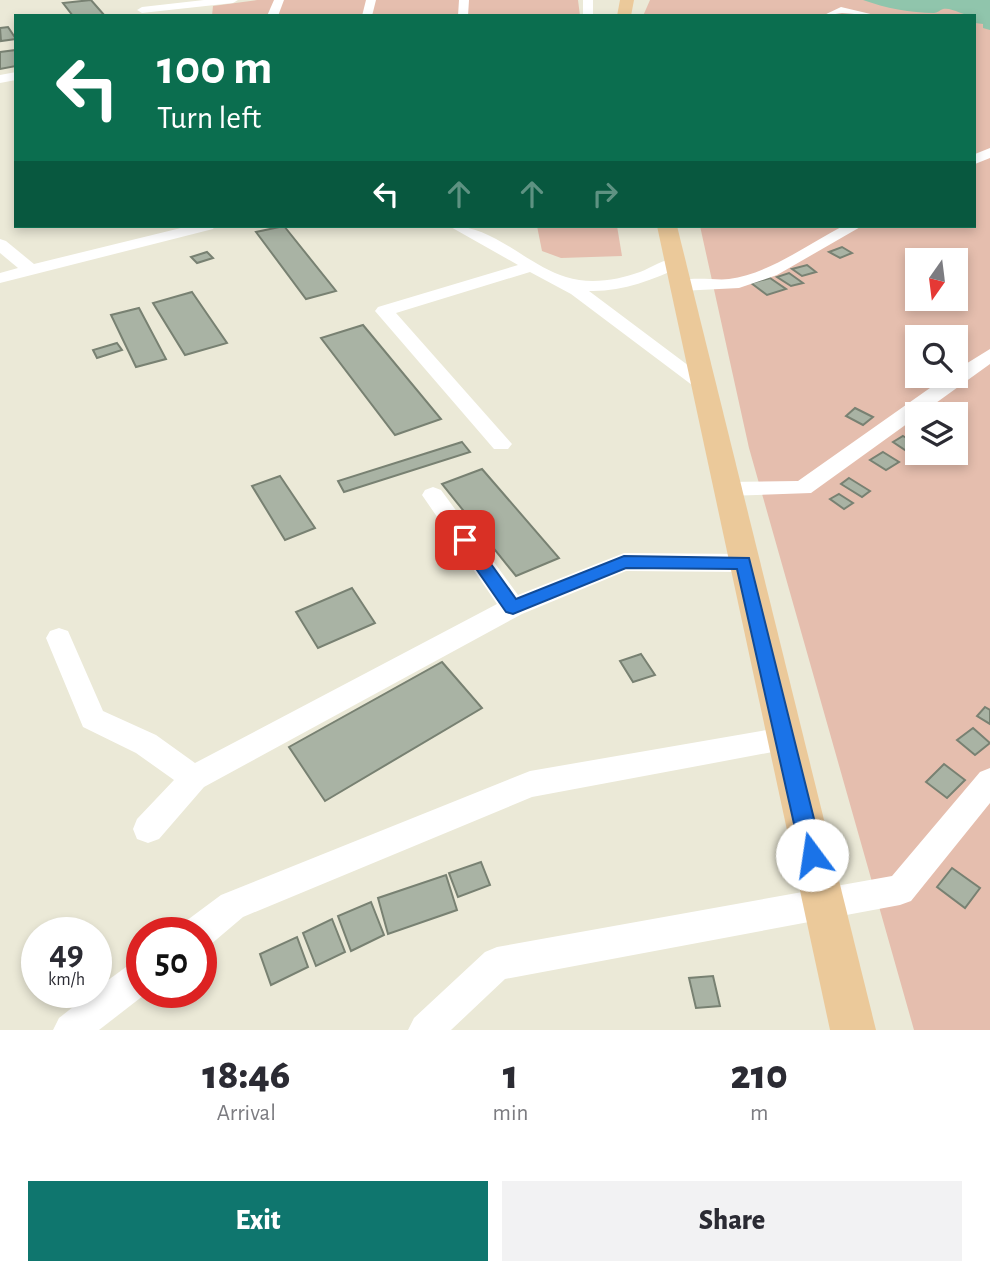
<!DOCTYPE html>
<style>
:root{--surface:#fff;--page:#f2f2f3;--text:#2b2b33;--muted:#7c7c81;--accent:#0f766e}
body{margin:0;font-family:"Alegreya Sans",sans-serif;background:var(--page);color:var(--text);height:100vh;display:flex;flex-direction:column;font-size:26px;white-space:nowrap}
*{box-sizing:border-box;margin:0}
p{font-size:23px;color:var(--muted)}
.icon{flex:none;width:38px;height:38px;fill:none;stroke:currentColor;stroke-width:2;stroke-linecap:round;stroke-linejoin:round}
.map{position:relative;height:1030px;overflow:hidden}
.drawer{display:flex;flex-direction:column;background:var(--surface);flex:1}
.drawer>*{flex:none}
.guide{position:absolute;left:14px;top:14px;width:962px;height:214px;border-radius:0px;box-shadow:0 4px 10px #0003;background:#0b6e4f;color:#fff;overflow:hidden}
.needle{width:46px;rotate:194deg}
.tools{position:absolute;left:905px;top:248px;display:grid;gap:14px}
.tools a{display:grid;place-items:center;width:63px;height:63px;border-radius:0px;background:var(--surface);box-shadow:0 4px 10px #0003;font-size:35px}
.speed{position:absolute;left:21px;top:917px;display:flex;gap:14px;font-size:35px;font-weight:700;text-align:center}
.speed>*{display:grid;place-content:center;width:91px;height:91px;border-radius:50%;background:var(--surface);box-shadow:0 4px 10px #0003;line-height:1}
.speed small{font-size:18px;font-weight:400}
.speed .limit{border:10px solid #d22;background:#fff;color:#111}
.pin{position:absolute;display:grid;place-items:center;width:60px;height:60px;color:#fff;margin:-30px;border-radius:14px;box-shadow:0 4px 10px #0006}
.me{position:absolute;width:77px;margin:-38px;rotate:346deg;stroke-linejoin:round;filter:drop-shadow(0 0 5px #0008)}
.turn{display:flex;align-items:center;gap:24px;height:147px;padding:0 28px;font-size:32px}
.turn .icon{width:91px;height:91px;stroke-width:2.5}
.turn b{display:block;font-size:49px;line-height:60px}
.lanes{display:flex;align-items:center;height:66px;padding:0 28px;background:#0003;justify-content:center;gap:35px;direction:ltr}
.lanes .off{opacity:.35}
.eta{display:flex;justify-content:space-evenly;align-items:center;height:119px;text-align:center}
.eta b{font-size:42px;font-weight:800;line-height:49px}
.action{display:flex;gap:14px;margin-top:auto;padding:14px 28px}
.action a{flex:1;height:80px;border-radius:0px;background:var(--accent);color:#fff;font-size:28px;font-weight:800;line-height:80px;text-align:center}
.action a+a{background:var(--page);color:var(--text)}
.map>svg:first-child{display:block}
</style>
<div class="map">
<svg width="990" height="1030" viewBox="0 0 990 1030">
<rect width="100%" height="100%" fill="#ebe9d7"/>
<g fill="#e5beae" fill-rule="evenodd">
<path d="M257 0H578L580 16H212L213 6Z"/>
<path d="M650 0H990V1030H914L749 448 700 226H975V16H643ZM917 261H956V299H917ZM917 338H956V376H917ZM917 415H956V453H917Z"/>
<path d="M537 226H617L622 256 561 258 542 251Z"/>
</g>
<path fill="#90c5ac" d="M863 0H990V30L983 28V24L975 23V16C963 16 952 7 943 9 940 10 937 13 934 13 911 13 885 8 863 0Z"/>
<g fill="#a9b3a4" stroke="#788172" stroke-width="2">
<path d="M91 0 105 16H73L63 3Z"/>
<path d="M8 27 16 39 1 41 0 28Z"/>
<path d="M16 50V66L0 69V52Z"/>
<path d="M284 226 336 291 306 299 256 232Z"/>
<path d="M842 247 852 253 840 258 829 252Z"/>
<path d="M207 252 213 258 197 263 191 257Z"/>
<path d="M807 265 816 272 802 276 792 269Z"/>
<path d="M789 273 803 283 791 286 777 277Z"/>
<path d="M770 278 786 289 767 295 751 283Z"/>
<path d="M192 292 227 343 185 355 153 303Z"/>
<path d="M139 308 166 359 136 367 111 315Z"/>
<path d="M363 325 441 419 395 435 321 338Z"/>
<path d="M117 343 122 350 97 358 93 350Z"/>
<path d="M944 403 961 413 956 416 940 415 933 411Z"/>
<path d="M855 408 873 417 863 425 846 416Z"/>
<path d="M903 436 917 444V446L908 452 893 442Z"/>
<path d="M462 442 470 452 344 492 338 481Z"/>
<path d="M883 452 899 462 886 470 870 460Z"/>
<path d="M482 469 559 558 516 576 442 484Z"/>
<path d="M280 476 315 528 285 540 252 486Z"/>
<path d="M849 478 870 491 862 497 841 484Z"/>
<path d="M839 494 853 503 844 509 830 499Z"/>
<path d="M352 588 375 623 318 648 296 612Z"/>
<path d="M641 654 655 675 633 682 620 661Z"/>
<path d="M442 662 482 708 325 801 289 747Z"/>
<path d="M985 707 990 710V724L977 716Z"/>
<path d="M973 728 990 743 975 755 957 740Z"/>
<path d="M944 764 965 780 947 798 926 782Z"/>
<path d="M481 862 490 885 458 897 449 873Z"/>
<path d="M952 868 980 888 965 908 937 887Z"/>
<path d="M446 875 457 910 388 934 378 898Z"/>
<path d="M371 902 384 935 351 951 338 916Z"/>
<path d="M332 919 345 952 316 966 303 933Z"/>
<path d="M297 937 308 967 271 985 260 954Z"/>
<path d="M713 976 720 1006 696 1008 689 978Z"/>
</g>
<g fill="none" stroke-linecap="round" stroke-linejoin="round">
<g fill="#fff" fill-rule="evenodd">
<path d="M204 0H238L233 3 142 13 137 10 142 7Z"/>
<path d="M274 0H284L278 16H267Z"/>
<path d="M366 0H376L372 16H362Z"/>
<path d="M459 0H469L468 16H458Z"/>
<rect x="583" y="0" width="10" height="16"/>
<path d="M841 7 879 16 842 13 822 16Z"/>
<path d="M16 72V80L0 83V75Z"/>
<path d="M990 148V158L975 164V154Z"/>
<path d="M189 226H215L213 229 0 283V273L18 268 0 253V239L6 241 34 264Z"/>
<path d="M449 226C492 224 526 265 566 277 590 285 618 280 640 272 653 267 668 256 681 259L683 263 681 267C652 280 622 292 589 291L713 384 703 390 696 388 571 294 530 272 396 313 512 444 508 449H494L375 311 378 307 518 265Z"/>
<path d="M843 226H862L777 275 739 288 680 291 671 286C682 274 714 281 729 279 769 274 808 244 843 226Z"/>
<path d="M990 349V364L811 493 727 496 719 494 716 489 719 484 727 482 798 481 947 376H956V370Z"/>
<path d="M433 487 441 490 518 595 624 553 744 554 752 557 756 563 752 569 744 572 626 571 522 614 204 787 159 839 148 843 137 839 133 829 137 819 174 780 136 753 83 727 46 638 50 631 59 628 68 631 103 711 156 735 195 763 497 604 422 495 425 490Z"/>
<path d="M784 727 794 730 798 739 794 748 532 797 243 917 210 945 201 948V933H182L186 921 221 895 530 771Z"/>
<path d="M990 768V803L911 901 900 905 505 979 451 1030H408L414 1018 485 952 497 947 892 876 980 772Z"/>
<path d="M142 959V992H148L99 1030H53L59 1018 92 992H96V989L130 964Z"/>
</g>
<g fill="#ebc99a" fill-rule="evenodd">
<path d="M620 0H634L631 16H617Z"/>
<path d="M657 226H677L876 1030H830Z"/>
</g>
</g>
<path fill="#1a73e8" stroke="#114b97" stroke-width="2" d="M465 534 471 536 516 599 624 556 749 558 823 855 820 863 812 866 805 863 801 855 737 569 626 568 513 614 506 612 459 544 457 540 459 536Z"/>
</svg>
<div class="tools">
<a><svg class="needle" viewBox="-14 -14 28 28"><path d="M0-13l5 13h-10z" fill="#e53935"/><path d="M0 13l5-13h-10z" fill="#7c7c81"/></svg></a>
<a><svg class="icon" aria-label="search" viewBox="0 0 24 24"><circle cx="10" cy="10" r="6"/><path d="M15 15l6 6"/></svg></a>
<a><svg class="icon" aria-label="layers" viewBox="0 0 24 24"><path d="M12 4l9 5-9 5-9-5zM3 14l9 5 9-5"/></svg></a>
</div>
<div class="speed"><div>49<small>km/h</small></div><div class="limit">50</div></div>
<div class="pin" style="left:465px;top:540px;background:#d93025"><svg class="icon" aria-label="arrive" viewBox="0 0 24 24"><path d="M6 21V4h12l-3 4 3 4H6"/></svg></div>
<svg class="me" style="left:812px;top:855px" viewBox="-20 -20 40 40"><circle r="19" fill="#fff"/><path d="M0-13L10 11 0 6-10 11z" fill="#1a73e8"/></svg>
<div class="guide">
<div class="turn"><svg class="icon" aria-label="left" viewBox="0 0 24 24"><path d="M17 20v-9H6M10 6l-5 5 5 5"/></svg><div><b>100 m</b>Turn left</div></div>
<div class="lanes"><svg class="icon" aria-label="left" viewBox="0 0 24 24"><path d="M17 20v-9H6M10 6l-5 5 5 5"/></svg><svg class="icon off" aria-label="ahead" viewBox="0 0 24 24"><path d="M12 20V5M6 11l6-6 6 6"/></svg><svg class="icon off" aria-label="ahead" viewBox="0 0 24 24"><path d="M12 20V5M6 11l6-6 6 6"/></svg><svg class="icon off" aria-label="right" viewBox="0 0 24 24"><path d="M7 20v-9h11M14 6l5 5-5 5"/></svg></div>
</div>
</div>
<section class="drawer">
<div class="eta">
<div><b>18:46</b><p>Arrival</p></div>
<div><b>1</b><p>min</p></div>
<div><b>210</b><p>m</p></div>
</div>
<div class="action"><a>Exit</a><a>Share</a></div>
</section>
